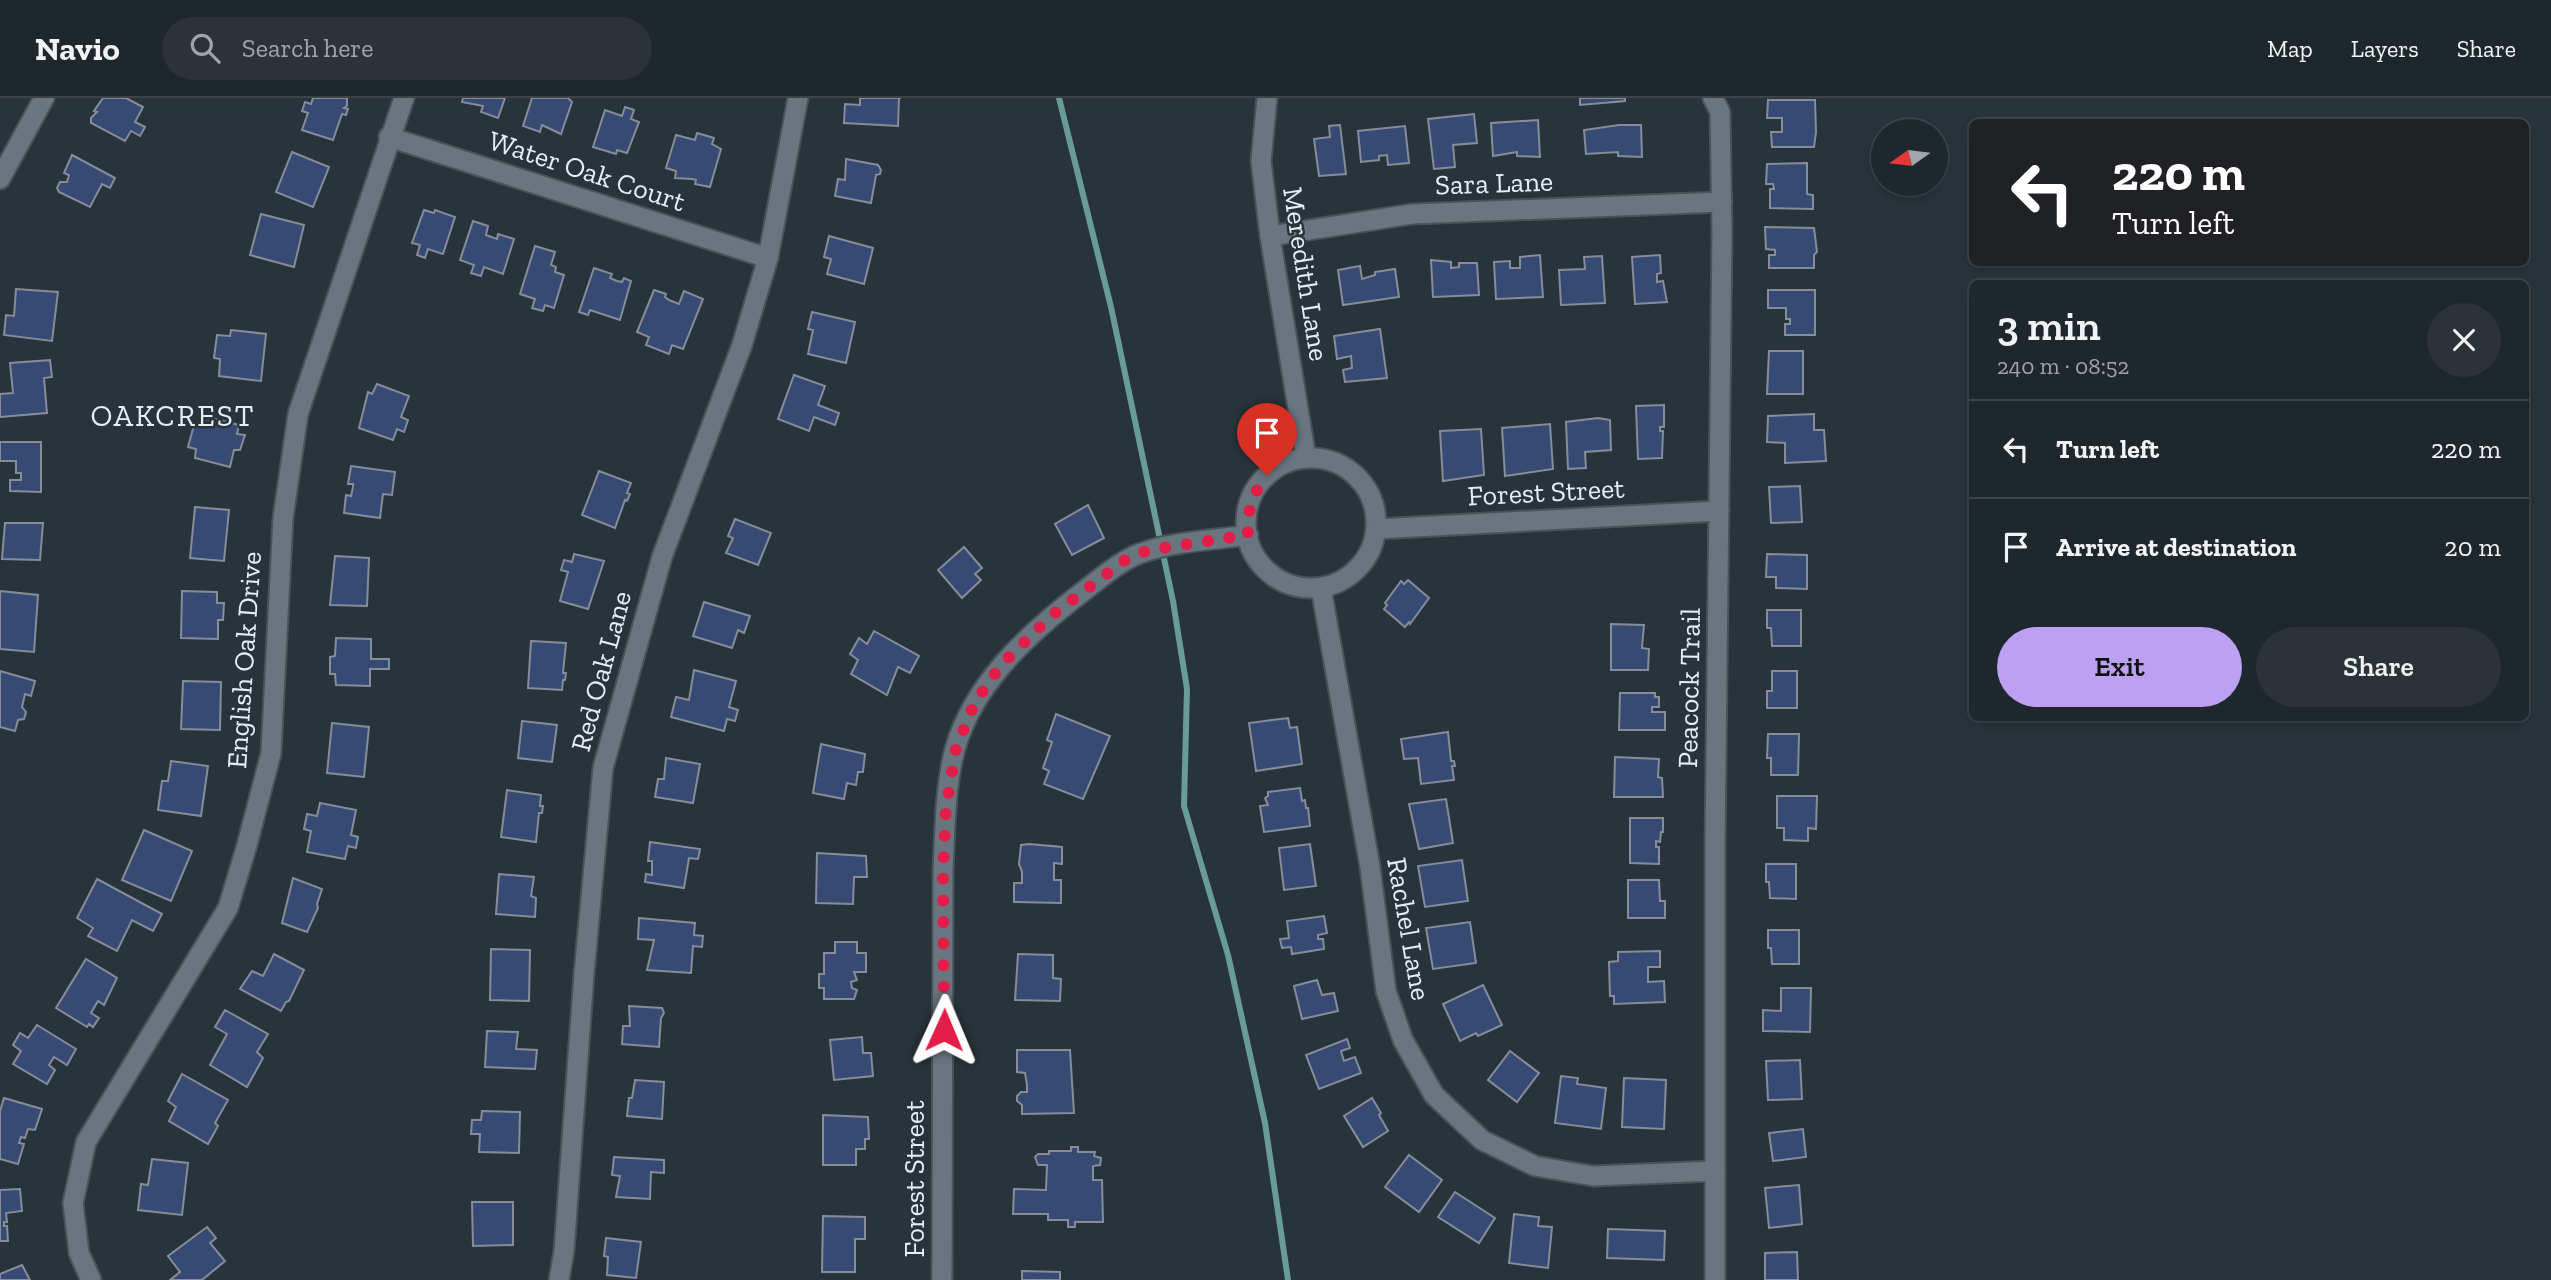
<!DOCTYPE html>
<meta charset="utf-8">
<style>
:root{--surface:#1e272c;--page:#2b3338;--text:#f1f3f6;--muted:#a1a5a9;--line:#3c4448;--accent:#bca0f2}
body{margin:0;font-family:"Zilla Slab",serif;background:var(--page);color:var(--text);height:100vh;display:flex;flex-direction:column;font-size:26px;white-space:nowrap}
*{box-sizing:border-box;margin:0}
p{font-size:23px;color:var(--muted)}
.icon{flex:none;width:38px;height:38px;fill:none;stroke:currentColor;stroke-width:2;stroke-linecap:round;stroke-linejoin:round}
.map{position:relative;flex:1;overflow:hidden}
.details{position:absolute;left:1969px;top:182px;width:560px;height:441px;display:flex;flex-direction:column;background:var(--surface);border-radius:10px;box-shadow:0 4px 10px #0003,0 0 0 2px var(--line)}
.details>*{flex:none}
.banner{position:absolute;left:1969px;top:21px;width:560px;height:147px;border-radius:10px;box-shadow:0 4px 10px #0003,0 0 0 2px var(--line);background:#202124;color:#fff;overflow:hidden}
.needle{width:46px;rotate:256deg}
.buttons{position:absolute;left:1871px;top:21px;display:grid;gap:14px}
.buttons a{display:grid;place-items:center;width:77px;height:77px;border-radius:50%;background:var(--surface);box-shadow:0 4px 10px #0003,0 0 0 2px var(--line);font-size:35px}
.pin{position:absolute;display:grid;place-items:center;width:60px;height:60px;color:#fff;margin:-72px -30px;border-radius:50% 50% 50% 0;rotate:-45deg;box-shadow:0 0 7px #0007}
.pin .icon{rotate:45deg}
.me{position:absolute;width:77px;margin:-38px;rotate:1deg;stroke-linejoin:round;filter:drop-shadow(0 0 5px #0008)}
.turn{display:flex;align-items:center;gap:24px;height:147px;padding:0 28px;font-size:32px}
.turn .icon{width:91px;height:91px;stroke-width:2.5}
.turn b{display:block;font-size:49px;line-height:60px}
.round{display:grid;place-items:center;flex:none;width:74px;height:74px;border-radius:37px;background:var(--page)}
.head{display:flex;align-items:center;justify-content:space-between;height:119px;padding:0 28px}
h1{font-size:42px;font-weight:600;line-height:52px}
.action{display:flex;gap:14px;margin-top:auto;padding:14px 28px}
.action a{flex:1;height:80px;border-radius:42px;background:var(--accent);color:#111;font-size:28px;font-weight:600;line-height:80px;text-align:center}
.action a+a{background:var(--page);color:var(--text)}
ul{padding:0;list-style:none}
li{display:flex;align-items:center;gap:21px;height:98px;padding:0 28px;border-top:2px solid var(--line)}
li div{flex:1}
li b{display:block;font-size:26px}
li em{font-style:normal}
header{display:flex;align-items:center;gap:42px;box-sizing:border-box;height:98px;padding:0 35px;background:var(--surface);border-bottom:2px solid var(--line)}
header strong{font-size:33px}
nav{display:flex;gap:38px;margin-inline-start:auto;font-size:24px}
.search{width:490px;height:63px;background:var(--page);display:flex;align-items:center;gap:18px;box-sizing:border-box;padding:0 24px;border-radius:38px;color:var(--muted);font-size:26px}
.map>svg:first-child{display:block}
</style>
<header>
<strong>Navio</strong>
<div class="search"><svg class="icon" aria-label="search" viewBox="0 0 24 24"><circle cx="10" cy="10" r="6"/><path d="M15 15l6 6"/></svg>Search here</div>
<nav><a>Map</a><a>Layers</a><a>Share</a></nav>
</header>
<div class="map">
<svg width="2551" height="1182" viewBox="0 0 2551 1182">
<rect width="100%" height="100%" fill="#28343b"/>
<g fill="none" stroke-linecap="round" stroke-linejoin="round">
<path stroke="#689c95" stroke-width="6" d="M1059 0 1111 209 1173 503 1187 591 1184 708 1228 857 1265 1025 1288 1182"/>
</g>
<g fill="#374a74" stroke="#868c99" stroke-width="2">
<path d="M103 0H126L143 9 135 24 145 29 140 38 131 33 125 43 91 25V20L97 14 94 13Z"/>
<path d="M313 0H347V8L344 10 348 11 346 17 342 16 333 42 302 32 308 15 302 13 305 4 311 6Z"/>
<path d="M463 0H505L498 20 481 14 483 8 462 4Z"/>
<path d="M532 0H568L572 4 561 36 542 27 540 34 523 28Z"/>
<path d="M860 0H901H899L898 28 844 25 845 6 860 7Z"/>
<path d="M1580 0H1625V3L1580 7Z"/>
<path d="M1768 2H1815L1816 34 1814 49H1772L1771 34H1782V20H1767Z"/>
<path d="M625 9 634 12 631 21 639 24 627 55 617 52 616 56 593 49 605 12 622 18Z"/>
<path d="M1474 16 1477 45 1453 47 1455 69 1434 71 1428 21Z"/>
<path d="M1538 22 1540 59 1517 58V54L1493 58 1491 25Z"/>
<path d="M1340 27 1346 76 1319 78 1314 41 1330 39 1329 28Z"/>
<path d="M1619 27H1641L1642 59 1618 58V54L1586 56 1584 32Z"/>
<path d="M1405 28 1409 65 1388 67 1387 57 1379 58V62L1361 64 1358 33Z"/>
<path d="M697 35 714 40 712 46 721 51 710 89 695 86 696 82 692 81 675 80 676 73 666 70 676 37 695 42Z"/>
<path d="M292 54 329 69 313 109 276 94Z"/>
<path d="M72 57 115 80 110 90 102 86 90 109 59 94 57 90 60 84H67L69 77 64 75Z"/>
<path d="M846 61 878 67 881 72 880 76 876 77 871 105 835 98 838 81 845 82Z"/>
<path d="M1807 65V96L1813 97V111L1770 110V91H1774L1773 86H1766L1767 66Z"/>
<path d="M424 112 434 115 435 112 455 119 443 156 428 151 425 160 417 157 420 147 412 145Z"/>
<path d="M261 116 304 127 294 169 250 157Z"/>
<path d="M473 123 488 128 486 137 497 141 498 136 514 141 503 176 484 169 481 178 471 175 474 167 460 162Z"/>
<path d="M1765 129 1814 130 1817 154 1814 157V170H1769V157H1775V152L1766 151Z"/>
<path d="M829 138 873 150 864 186 827 176 831 161 824 159Z"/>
<path d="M535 148 555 154 551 167 556 169 555 174 564 177 554 210 545 207 543 213 532 210 535 201 520 196Z"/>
<path d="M1540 157 1543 199 1496 201 1494 164 1510 163V170H1520V159Z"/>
<path d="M1660 157 1661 175 1657 176V184L1663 183 1667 204 1635 206 1632 159Z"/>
<path d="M1602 158 1605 205 1561 207 1559 172 1585 171 1584 159Z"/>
<path d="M1431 162 1451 164V170L1459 169V165H1477L1479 197 1433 199Z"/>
<path d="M1360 168 1362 181 1375 177V174L1395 171 1399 199 1343 207 1338 172Z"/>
<path d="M594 170 612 176 610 180 617 183 622 184 624 180 631 183 620 222 590 212 588 217 579 214Z"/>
<path d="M16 191 58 194 52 243 4 237 6 217 14 218Z"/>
<path d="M654 192 666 196 665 199 669 202 679 206 684 193 703 201 683 251 672 247 669 256 646 247 649 239 637 234Z"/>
<path d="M1768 192H1815V237H1785V226H1790V221H1786V210H1768Z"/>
<path d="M812 214 855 224 846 265 808 256 813 232 808 231Z"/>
<path d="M1380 231 1387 280 1345 284 1343 272 1352 270 1351 258 1337 261 1334 238Z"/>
<path d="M231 232 266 236 261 283 219 278 220 261 214 260 217 237 230 238Z"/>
<path d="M1769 253H1803V296H1767Z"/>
<path d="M50 262 52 279 44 280 47 315 0 319V296L13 295 10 265Z"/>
<path d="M794 277 825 288 818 307 839 315 835 327 814 319 809 333 778 321Z"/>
<path d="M377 286 409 298 401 319 408 322 404 334 397 331 393 342 359 330 368 294 372 296Z"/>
<path d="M1664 307V329H1660V333H1663L1662 360 1638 361 1636 308Z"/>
<path d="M1814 316V332H1824L1826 363 1785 365V345L1767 344 1768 318Z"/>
<path d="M205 318 239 327 237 336 245 337 240 352H234L230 369 195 360 196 351 188 349 194 327 202 329Z"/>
<path d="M1598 320 1610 322 1611 352 1585 354 1586 370 1568 371 1566 324Z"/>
<path d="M1550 326 1553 371 1505 378 1502 330Z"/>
<path d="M1481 331 1484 377 1443 383 1440 333Z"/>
<path d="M0 344H41V394L10 393V382H21V375H16V363H0Z"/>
<path d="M351 368 395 374 392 397 383 396 380 420 344 415 346 397 351 398 353 389V386H348Z"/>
<path d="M599 373 631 385 627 395 630 396 627 403 625 402 615 430 582 417Z"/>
<path d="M1800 388 1802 424 1771 425 1769 389Z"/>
<path d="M1088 407 1104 440 1072 457 1055 426Z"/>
<path d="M195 409 229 412 224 463 190 460Z"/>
<path d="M735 421 771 435 758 467 726 455 733 440 728 438Z"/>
<path d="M5 425H43L40 462 2 461Z"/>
<path d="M964 449 982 470 975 476 981 482 962 500 938 472Z"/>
<path d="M574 456 604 463 588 511 560 503 568 474 561 472 564 462 572 464Z"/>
<path d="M1767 456 1807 457V491L1776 490V479H1766Z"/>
<path d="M335 458 369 460 367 508 330 507Z"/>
<path d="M1408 482 1429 500 1410 526 1409 524 1405 529 1384 511 1387 507 1385 505 1401 483 1404 486Z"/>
<path d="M0 493 38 497 34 554 0 551Z"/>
<path d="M182 493 217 494V505H224L223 522H218V541L181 540Z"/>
<path d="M704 504 750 518 744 535 738 532 732 550 693 538Z"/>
<path d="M1767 512H1801V548H1772L1771 530H1767Z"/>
<path d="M1611 526 1644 527 1642 550 1649 551 1648 572H1611Z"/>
<path d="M874 533 919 558 910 575 898 569 887 597 851 576 858 562 850 556 859 540 867 546Z"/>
<path d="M336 540 371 541V561H389V571H370V588L336 587 335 576H330V559L335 558Z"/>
<path d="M531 543 566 545 563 575H566L565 582H563L562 592 528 590Z"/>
<path d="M694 572 736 583 729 609 738 612 735 623 727 621 724 633 671 619 676 599 689 602Z"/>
<path d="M0 573 35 583 31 598 25 596 22 609 26 614 24 621 18 622 15 633 0 629Z"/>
<path d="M1772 573H1797V610H1767V593H1772Z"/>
<path d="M183 583 221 584 220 632 181 631Z"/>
<path d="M1620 595H1655V599H1659V609H1652V614H1665V632H1619Z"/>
<path d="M1056 616 1110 638 1083 701 1044 686 1049 673 1043 670 1052 644 1047 642Z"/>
<path d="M1288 620 1290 630 1297 629 1302 666 1256 673 1249 625Z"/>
<path d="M522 623 557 627 552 664 518 660Z"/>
<path d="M332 625 369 629 364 679 327 675Z"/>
<path d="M1448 634 1451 663H1454L1455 668H1452L1454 682 1421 686 1418 660 1404 661 1401 641Z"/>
<path d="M1768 636H1799L1798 677H1771V660H1767Z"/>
<path d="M821 646 865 656 863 674H858L856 687 847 685 844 701 813 695Z"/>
<path d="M1615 659 1659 661 1658 679 1662 680 1663 699H1614Z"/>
<path d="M666 660 700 666 693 705 655 699 658 681H664Z"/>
<path d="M171 663 208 668 201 718 158 712 162 683H168Z"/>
<path d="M1300 690 1302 703 1305 702 1306 710H1308L1310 728 1264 734 1260 708 1268 707 1265 700 1268 698V694Z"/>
<path d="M507 692 541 697 540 708H543L542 715H539L536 744 501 739Z"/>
<path d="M1777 698H1817L1816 731 1808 730V743L1784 742V730H1777Z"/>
<path d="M1446 701 1453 745 1419 751 1409 706Z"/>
<path d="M320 705 356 712 351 737 358 739 356 750 348 748 345 761 307 754 311 733 304 731 307 716 317 718Z"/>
<path d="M1630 720H1663V734H1661L1660 744 1656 743V749H1659V766L1630 765Z"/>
<path d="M144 732 192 753 171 803 122 782Z"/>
<path d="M650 744 700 751 698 761 689 760 684 790 645 784 646 776 652 777V763H648Z"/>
<path d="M1029 746 1062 749V766L1054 765V782H1061V805L1014 804V785H1022V774L1019 766 1021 747Z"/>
<path d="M1310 746 1316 788 1284 792 1279 750Z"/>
<path d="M817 755 866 758 867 779H854L853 806 816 805Z"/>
<path d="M1462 762 1468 803 1425 809 1418 768Z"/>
<path d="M1766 766H1796V801L1770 800 1769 784H1766Z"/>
<path d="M499 776 534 779 531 798 536 800 535 819 496 816Z"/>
<path d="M293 780 322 791 317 806 318 810 307 834 282 825Z"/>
<path d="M97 781 162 816 153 833 132 822 117 853 88 838 93 830 77 820Z"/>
<path d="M1628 782H1659L1660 803H1665V820H1628Z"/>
<path d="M1324 818 1327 835 1318 837V841H1323L1324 851 1292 856 1291 849 1282 850 1280 841 1289 840 1287 823Z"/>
<path d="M639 820 695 825 694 837 703 838 702 849 693 848 691 875 647 872 654 842 638 841Z"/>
<path d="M1470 824 1476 865 1433 871 1426 830Z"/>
<path d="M1768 832H1799V866H1772L1771 850H1768Z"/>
<path d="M835 844H857V855H866V874H854L857 882 851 884 852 890 857 892 854 901H824V890H819V876H824V855H835Z"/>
<path d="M491 851 530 852 529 903 490 902Z"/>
<path d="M1660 853V869H1648V884L1664 883 1665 904 1614 906V898H1610L1609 864 1618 863V854Z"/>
<path d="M274 856 304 872 289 903 286 904 281 913 240 891 252 873 263 878Z"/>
<path d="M1018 856 1053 857V880L1061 881 1060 903 1015 902Z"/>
<path d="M86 861 117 880 104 907 98 903 91 915 99 920 93 929 89 926 87 929 56 910Z"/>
<path d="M1317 882 1322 897 1334 895 1338 913 1302 921 1294 888Z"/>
<path d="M1483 887 1502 927 1478 938 1476 935 1460 943 1443 906Z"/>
<path d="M1781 890H1811L1810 934 1763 933V912L1781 913Z"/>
<path d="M629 908 662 910 664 915 661 920 659 949 622 946 623 928H630Z"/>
<path d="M225 912 268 936 257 954 263 960 247 989 210 967 227 936 215 929Z"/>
<path d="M37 927 76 951 67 967 54 959 49 967 55 972 47 986 13 966 21 953 13 947 20 935 28 940Z"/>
<path d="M487 933 518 934 516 951 537 952 535 971 485 969Z"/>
<path d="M862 939 863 955H871L873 978 834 982 830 942Z"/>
<path d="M1347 941 1350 950 1341 953 1344 963 1355 959 1361 975 1319 991 1306 957Z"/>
<path d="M1017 952H1070L1074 1015 1022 1016V1007L1017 1003V998L1021 994H1027V987L1025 975 1017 974Z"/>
<path d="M1510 953 1539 975 1517 1004 1488 982Z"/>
<path d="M1800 962 1802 1001 1768 1002 1766 963Z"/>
<path d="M182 976 228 1002 215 1025 218 1028 208 1046 169 1023 176 1009 168 1003Z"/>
<path d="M1561 978 1578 980 1577 986 1606 990 1601 1031 1555 1025Z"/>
<path d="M1624 980 1666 982 1664 1031 1622 1029Z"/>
<path d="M635 982 664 984 662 1021 627 1018 629 1000H632Z"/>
<path d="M4 1000 42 1011 35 1032 28 1031 25 1040 21 1039 19 1045 24 1046 18 1066 0 1061V1013Z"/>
<path d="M1372 1000 1381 1015 1379 1017 1388 1033 1363 1049 1344 1018Z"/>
<path d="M482 1013 520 1014 519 1055 479 1054 480 1036H471L472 1022H481Z"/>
<path d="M823 1017 868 1019 869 1041H865V1051H856V1067H823Z"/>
<path d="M1803 1031 1806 1059 1773 1063 1769 1035Z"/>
<path d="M1071 1049H1078V1054H1095L1094 1058 1101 1060 1100 1067 1093 1068V1082H1102L1103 1124H1075V1129H1068V1122H1048V1116H1013L1014 1091 1046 1092 1047 1067H1038L1035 1059 1038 1056H1049V1053H1071Z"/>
<path d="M1409 1057 1442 1082 1419 1114 1385 1089Z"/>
<path d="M614 1059 664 1062V1075L651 1074 650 1101 616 1099 620 1078 612 1077Z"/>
<path d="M152 1061 188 1065 182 1117 138 1112 141 1086 148 1087Z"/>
<path d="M1799 1087 1802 1126 1769 1130 1765 1090Z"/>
<path d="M20 1091 22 1113 6 1115 7 1124H4V1128H7L8 1143H0V1092Z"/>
<path d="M1455 1094 1495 1120 1479 1145 1438 1119Z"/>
<path d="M472 1104H513V1147L473 1148Z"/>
<path d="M1514 1116 1539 1119 1538 1128 1552 1129 1548 1170 1509 1165Z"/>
<path d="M823 1118 865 1119V1141H855V1174H822Z"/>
<path d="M207 1129 216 1140 210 1145 225 1163 202 1182H170L180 1174 168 1158Z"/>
<path d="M1608 1131 1665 1133 1664 1162 1607 1160Z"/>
<path d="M606 1140 641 1144 636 1180 607 1177 608 1159 604 1158Z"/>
<path d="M1797 1154 1798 1182H1765V1155Z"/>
<path d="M22 1167 30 1182H0V1176Z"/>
<path d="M1022 1173 1060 1174V1182H1022Z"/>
</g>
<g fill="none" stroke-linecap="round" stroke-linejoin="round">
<g stroke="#495258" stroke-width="23">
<g id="street">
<path d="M1267 0 1261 63 1270 138 1306 360"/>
<path d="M1713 0 1720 14 1722 134 1715 748V1182"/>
<path d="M389 39 768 160"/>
<path d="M0 81 44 0"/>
<path d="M1270 138 1412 116 1722 104"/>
<circle cx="1311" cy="425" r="65"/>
<path d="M1376 431 1719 413"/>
<path d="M1321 490 1370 769 1386 893 1403 942 1434 997 1482 1042 1535 1068 1593 1078 1715 1073"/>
<path d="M91 1182 79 1155 73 1105 86 1044 228 810 247 747 271 655 283 420 298 316 404 0"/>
<path d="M559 1182 564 1153 584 876 603 670 662 459 742 247 768 160 798 0"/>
<path d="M942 1182 943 772C945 732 945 689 955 651 973 587 1026 538 1076 499 1099 482 1120 461 1147 453 1179 443 1215 442 1248 437"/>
</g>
</g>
<use href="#street" stroke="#69767f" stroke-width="19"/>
</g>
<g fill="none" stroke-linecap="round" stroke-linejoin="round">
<path stroke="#e11d48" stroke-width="12" stroke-dasharray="0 21.6" d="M944 932 943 772 946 710 956 650 975 604 1001 567 1051 518 1125 462 1148 452 1248 437C1247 412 1252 397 1267 377"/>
</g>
<g text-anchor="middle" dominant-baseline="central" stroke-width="5" stroke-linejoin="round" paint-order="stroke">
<g font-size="28" fill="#e7eef3" stroke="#28343b">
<text transform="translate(587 73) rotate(18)">Water Oak Court</text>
<text transform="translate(1494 85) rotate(-2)">Sara Lane</text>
<text transform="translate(1306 176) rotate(81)">Meredith Lane</text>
<text transform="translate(1546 394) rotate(-3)">Forest Street</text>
<text transform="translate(244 562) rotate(-86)">English Oak Drive</text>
<text transform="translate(601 573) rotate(-75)">Red Oak Lane</text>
<text transform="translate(1689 590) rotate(-89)">Peacock Trail</text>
<text transform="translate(1409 831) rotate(80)">Rachel Lane</text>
<text transform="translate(914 1081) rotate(-90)">Forest Street</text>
</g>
<g font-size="30" letter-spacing="2" fill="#e7eef3" stroke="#28343b">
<text x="173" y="318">OAKCREST</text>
</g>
</g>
</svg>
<div class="buttons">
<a><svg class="needle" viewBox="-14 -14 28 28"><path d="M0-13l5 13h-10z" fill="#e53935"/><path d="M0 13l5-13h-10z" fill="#a1a5a9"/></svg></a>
</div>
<div class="pin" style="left:1267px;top:377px;background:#d93025"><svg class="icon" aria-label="arrive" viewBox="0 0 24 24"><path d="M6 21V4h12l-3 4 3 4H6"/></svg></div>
<svg class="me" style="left:944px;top:932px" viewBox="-20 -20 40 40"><path d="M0-17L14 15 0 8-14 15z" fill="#e11d48" stroke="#fff" stroke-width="4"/></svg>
<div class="banner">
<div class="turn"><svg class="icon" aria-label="left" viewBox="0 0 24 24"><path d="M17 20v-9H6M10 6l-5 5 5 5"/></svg><div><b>220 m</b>Turn left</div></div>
</div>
<section class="details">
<div class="head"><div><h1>3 min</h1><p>240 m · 08:52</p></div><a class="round"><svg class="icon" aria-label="close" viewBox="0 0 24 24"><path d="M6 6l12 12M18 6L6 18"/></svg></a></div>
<ul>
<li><svg class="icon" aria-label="left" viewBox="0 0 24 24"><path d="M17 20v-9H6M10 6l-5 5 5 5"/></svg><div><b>Turn left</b></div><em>220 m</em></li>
<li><svg class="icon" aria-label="arrive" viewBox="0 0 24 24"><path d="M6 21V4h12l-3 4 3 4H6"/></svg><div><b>Arrive at destination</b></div><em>20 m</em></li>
</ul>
<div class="action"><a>Exit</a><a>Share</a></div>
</section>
</div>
